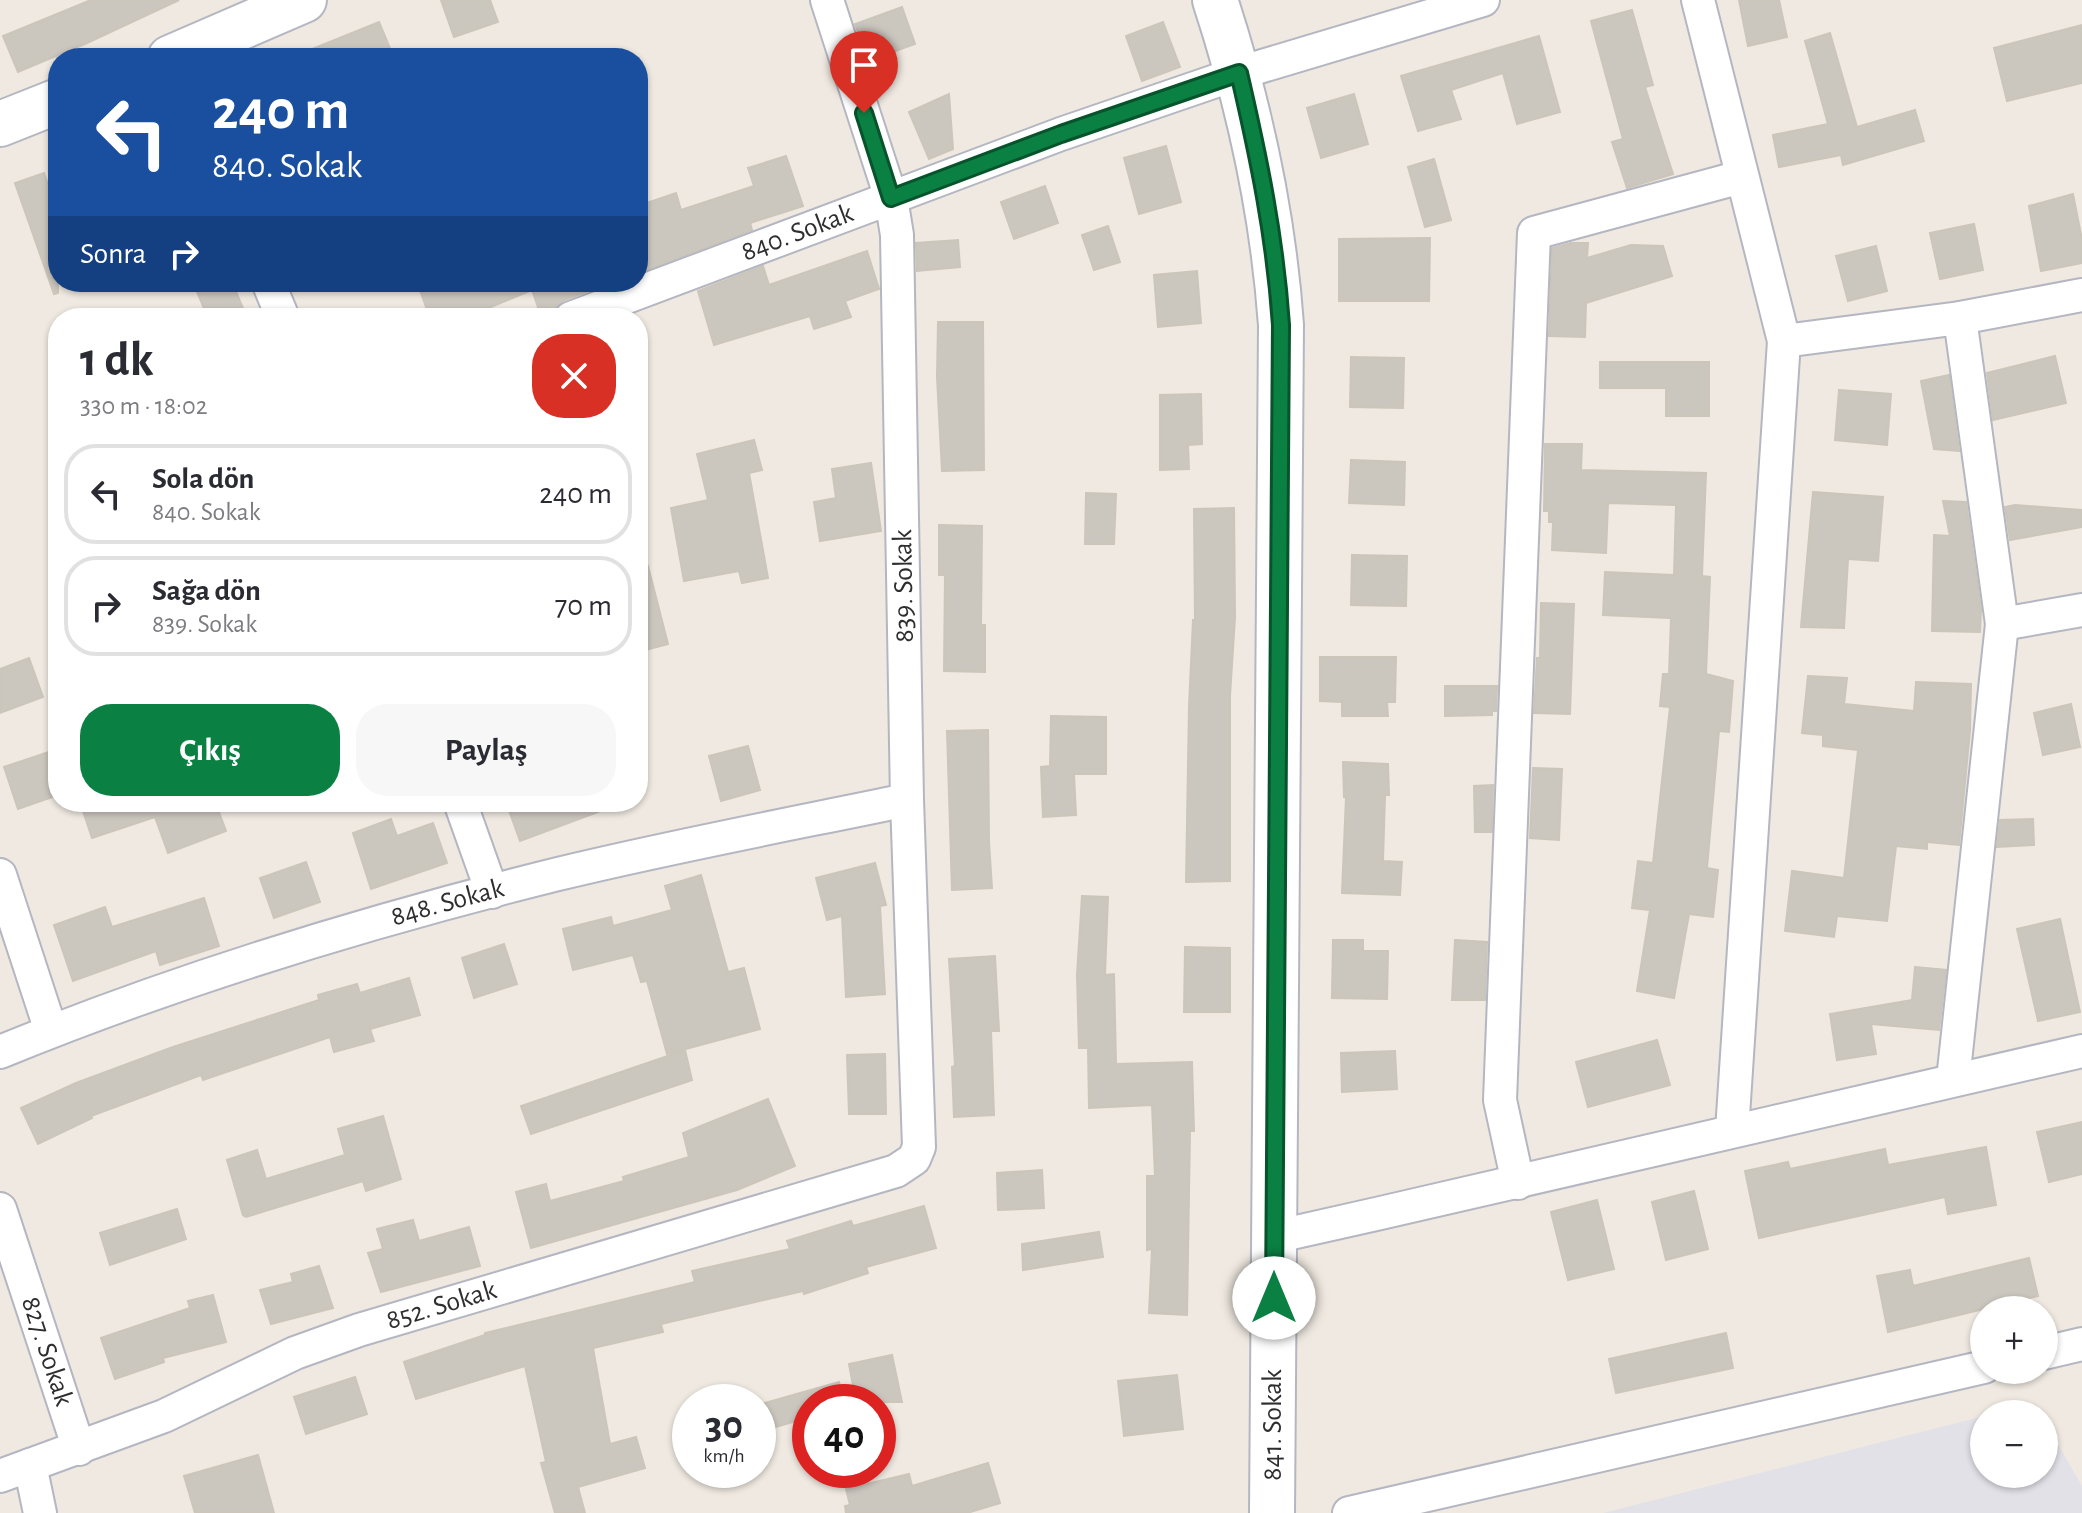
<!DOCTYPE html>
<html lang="tr">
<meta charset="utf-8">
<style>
:root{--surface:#fff;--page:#f7f7f7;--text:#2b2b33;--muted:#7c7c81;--line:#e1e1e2;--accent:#0b8043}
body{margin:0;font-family:"Alegreya Sans",sans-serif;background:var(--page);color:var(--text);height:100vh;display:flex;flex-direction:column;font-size:30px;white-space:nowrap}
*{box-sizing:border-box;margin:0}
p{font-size:26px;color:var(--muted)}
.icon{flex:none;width:44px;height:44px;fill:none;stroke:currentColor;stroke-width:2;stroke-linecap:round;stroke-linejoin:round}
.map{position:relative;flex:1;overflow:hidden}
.sheet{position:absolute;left:48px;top:308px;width:600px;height:504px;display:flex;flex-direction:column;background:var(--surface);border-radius:32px;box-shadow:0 2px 6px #0004}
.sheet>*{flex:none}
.hud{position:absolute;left:48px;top:48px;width:600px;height:244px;border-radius:32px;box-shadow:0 2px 6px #0004;background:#1a4fa0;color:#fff;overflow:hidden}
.buttons{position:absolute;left:1970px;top:1296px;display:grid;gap:16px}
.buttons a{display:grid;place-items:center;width:88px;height:88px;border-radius:50%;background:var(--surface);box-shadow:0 2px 6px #0004;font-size:40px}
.speed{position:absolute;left:672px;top:1384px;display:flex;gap:16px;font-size:40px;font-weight:700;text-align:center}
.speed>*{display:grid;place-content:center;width:104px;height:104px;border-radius:50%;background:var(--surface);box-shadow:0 2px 6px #0004;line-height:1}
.speed small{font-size:20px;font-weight:400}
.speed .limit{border:12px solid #d22;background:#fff;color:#111}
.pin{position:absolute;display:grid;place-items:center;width:68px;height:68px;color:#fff;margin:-82px -34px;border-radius:50% 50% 50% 0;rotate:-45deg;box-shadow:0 0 8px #0007}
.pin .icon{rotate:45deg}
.me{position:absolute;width:88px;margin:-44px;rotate:0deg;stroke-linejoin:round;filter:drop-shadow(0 0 6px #0008)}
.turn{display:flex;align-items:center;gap:28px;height:168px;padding:0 32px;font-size:36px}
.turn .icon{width:104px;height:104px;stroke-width:2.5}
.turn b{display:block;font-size:56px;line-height:68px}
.then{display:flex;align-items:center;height:76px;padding:0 32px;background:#0003;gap:16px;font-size:30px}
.round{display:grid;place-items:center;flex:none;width:84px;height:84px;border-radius:32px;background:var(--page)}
.overview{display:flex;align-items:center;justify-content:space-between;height:136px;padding:0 32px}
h1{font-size:48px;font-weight:600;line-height:60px}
.button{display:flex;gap:16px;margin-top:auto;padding:16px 32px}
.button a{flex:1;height:92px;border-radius:32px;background:var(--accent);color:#fff;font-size:32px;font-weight:600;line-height:92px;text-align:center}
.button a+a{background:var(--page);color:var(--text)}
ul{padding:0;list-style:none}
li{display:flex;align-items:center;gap:24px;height:100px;margin:0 16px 12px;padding:0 16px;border:4px solid var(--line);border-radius:32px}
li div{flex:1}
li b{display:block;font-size:30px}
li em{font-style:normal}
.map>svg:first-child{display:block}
</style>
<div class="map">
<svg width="2082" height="1513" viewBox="0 0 2082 1513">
<rect width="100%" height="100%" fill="#efe9e1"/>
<path fill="#e3e1e8" d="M1984 1416V1474H2044V1420L2082 1486V1513H1603Z"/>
<g fill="#cbc7bf" stroke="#cbc5ba" stroke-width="2">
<path d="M91 0H179L87 43 18 72 3 36Z"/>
<path d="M441 0H490L498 22 454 37Z"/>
<path d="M1739 0H1779L1787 37 1748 46Z"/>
<path d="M902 7 915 44 868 61 855 24Z"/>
<path d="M1632 10 1653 85 1645 87 1673 174 1627 188 1612 142 1623 139 1591 21Z"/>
<path d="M379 22 394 58H293L292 57Z"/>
<path d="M1163 22 1180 67 1142 81 1126 36Z"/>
<path d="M2082 25V83L2007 101 1994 48Z"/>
<path d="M1830 33 1857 127 1915 110 1924 141 1843 165 1841 155 1779 167 1773 135 1828 124 1805 41Z"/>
<path d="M1539 36 1560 112 1517 124 1503 73 1451 90 1461 119 1418 131 1401 76Z"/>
<path d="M949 94 953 149 929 159 909 112Z"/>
<path d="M1354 94 1368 144 1321 158 1307 108Z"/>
<path d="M1166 146 1181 202 1139 214 1124 158Z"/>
<path d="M786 156 803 206 750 223 752 230 638 273V206L676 193 681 210 754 186 748 168Z"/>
<path d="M1434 159 1451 220 1425 227 1408 167Z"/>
<path d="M44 173 58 214V293L54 294 15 183Z"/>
<path d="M1045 186 1058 223 1014 239 1001 202Z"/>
<path d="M2073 194 2082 240V263L2041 271 2029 206Z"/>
<path d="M1974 224 1983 270 1940 279 1930 233Z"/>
<path d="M1108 226 1120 262 1094 270 1082 235Z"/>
<path d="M1430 238 1429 301H1339V239Z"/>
<path d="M958 240 960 267 917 271 916 243Z"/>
<path d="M1571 243H1588L1587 258 1631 245 1663 246 1672 276 1586 303 1585 337 1549 336 1552 248Z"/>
<path d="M1876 246 1887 291 1848 301 1836 256Z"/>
<path d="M867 251 879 289 845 301 851 317 814 329 810 316 714 345 698 291 763 266 769 285Z"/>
<path d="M1197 271 1201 323 1158 327 1154 275Z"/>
<path d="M193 282H232L247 318H208Z"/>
<path d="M442 282H613L564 300 556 307 540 313 532 290 464 318H430L420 290Z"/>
<path d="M938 322H983L984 470 942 471 937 377Z"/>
<path d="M2055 356 2066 403 1993 420 1987 373Z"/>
<path d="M1351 357 1404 358 1403 408 1350 407Z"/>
<path d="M1600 362H1709V416H1666V388H1600Z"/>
<path d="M1949 375 1959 451 1934 449 1921 381Z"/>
<path d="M1839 390 1891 394 1887 445 1835 440Z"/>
<path d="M1201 394 1202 444 1188 445 1189 469 1160 470V395Z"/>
<path d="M754 440 762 470 749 473 768 578 742 583 739 571 684 581 671 508 708 500 697 454Z"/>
<path d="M1545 444H1582L1581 470 1706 473 1702 576 1710 577 1706 674 1733 681 1729 732 1719 731 1707 868 1718 870 1713 917 1689 914 1674 998 1637 991 1650 910 1632 908 1638 861 1653 863 1670 707 1660 706 1663 674H1669L1671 618 1603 615 1605 572 1674 575 1676 505 1608 503 1606 553 1552 550 1553 522H1549V511H1544Z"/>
<path d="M1351 460 1405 462 1404 505 1349 503Z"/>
<path d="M871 463 881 531 820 541 814 502 836 498 832 469Z"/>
<path d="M1813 492 1883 497 1878 561 1848 559 1844 628 1801 627Z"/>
<path d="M1086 493 1116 494 1114 544H1085Z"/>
<path d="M1943 501 1966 502 1981 609 1980 632 1932 631 1934 535 1950 536Z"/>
<path d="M2015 505 2082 510V527L2010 540 2005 507Z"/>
<path d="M1234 508 1235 617 1230 696V881L1186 882 1189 706 1193 620H1195L1194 509Z"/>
<path d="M939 525 982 526 981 625H985V672L944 671 945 575H939Z"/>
<path d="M1352 555 1407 556 1406 606 1351 605Z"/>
<path d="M648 566 668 644 638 652V568Z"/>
<path d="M1541 603 1574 604 1570 714 1534 713 1537 658H1540Z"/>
<path d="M1320 657H1396L1395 702H1387L1388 716H1342V702L1320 701Z"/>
<path d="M29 658 43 697 0 713V669Z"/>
<path d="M1808 676 1847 678 1844 704 1914 711 1916 682 1971 684 1970 731 1959 845 1927 842V849L1896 846 1887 921 1837 916 1834 937 1785 931 1792 871 1844 878 1858 750 1823 746V735L1802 733Z"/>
<path d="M1445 686H1497L1496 711H1492V715L1445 716Z"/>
<path d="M2071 704 2080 747 2043 755 2034 713Z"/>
<path d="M1051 716 1106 717V774H1074L1076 815 1043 817 1041 767 1050 766Z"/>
<path d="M988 730 989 842 992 888 952 890 947 731Z"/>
<path d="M748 746 760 790 721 801 709 756Z"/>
<path d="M58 749V795L18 809 4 767Z"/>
<path d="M1343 762 1388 764 1389 795H1385L1383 861 1402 862 1400 895 1342 893 1346 797H1344Z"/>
<path d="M1533 768 1562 769 1559 840 1530 838Z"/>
<path d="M1493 785 1492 832H1475L1474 786Z"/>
<path d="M80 802H215L226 831 168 853 155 817 92 838Z"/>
<path d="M506 802H616L617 805 520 841Z"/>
<path d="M391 819 397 836 433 823 447 863 371 889 353 833Z"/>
<path d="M2033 819 2034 845 1997 847 2000 820Z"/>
<path d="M306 862 320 902 274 918 260 878Z"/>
<path d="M875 863 886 905 880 906 885 994 846 997 842 916 827 920 816 878Z"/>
<path d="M701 875 728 972 744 968 760 1029 667 1054 647 981 641 982 633 955 573 970 563 929 611 917 613 926 672 910 665 886Z"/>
<path d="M1082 896 1108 897 1105 975 1114 974 1116 1064 1192 1062 1194 1131H1190L1187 1315 1149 1313 1152 1249 1147 1250V1176H1155L1152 1105 1089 1108 1088 1048H1079L1077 975Z"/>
<path d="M204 898 219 946 160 965 156 951 73 981 54 925 105 907 112 927Z"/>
<path d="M2060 919 2080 1012 2038 1021 2017 929Z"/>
<path d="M1333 940H1363V951H1388L1387 999 1332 998Z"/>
<path d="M1455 940 1487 942 1485 1000H1452Z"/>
<path d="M504 944 517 984 474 998 462 958Z"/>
<path d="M1185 947 1230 948V1012H1184Z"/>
<path d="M995 956 999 1031H991L994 1115 954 1117 952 1067 955 1066 949 959Z"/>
<path d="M1915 967 1946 970 1939 1030 1871 1024 1876 1054 1837 1060 1830 1014 1912 1000Z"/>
<path d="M409 978 420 1015 370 1029 374 1041 334 1052 330 1037 203 1080 201 1075 91 1116 92 1118 38 1144 21 1108 76 1083 173 1047 319 1000 318 995 357 984 360 993Z"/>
<path d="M1657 1040 1670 1085 1588 1107 1576 1062Z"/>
<path d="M685 1050 692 1080 531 1134 521 1106Z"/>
<path d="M1395 1051 1397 1089 1342 1092 1341 1053Z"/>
<path d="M885 1054 886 1114H849L847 1055Z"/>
<path d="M768 1099 795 1166 737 1190 531 1248 516 1192 546 1184 550 1201 624 1181 623 1177 689 1157 683 1133Z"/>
<path d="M383 1116 401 1179 366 1191 363 1181 246 1217 243 1215 227 1160 257 1150 266 1179 345 1155 338 1129Z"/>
<path d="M2082 1122V1174L2049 1182 2037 1132Z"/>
<path d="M1986 1147 1996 1205 1948 1214 1945 1197 1759 1238 1745 1171 1788 1162 1790 1169 1885 1149 1888 1165Z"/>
<path d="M1042 1170 1044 1208 998 1210 997 1173Z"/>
<path d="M1694 1191 1708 1249 1666 1260 1652 1202Z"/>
<path d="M1597 1200 1614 1269 1568 1280 1551 1212Z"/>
<path d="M924 1206 936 1248 866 1267 868 1273 804 1294 803 1291 661 1324 663 1332 593 1348 610 1444 636 1437 645 1468 578 1487 585 1513H555L541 1463 546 1462 525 1366 416 1399 404 1362 485 1335V1333L695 1282 692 1271 790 1249 787 1241 851 1221 853 1226Z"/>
<path d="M177 1209 186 1239 110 1265 100 1233Z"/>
<path d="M413 1220 419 1241 469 1227 480 1266 381 1292 368 1253 383 1249 377 1229Z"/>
<path d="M1099 1232 1103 1257 1023 1270 1022 1244Z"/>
<path d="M2029 1258 2038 1296 1888 1332 1877 1276 1910 1270 1913 1286Z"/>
<path d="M319 1266 333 1308 271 1324 260 1290 293 1282 291 1274Z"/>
<path d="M213 1295 226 1342 163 1358 164 1362 115 1379 101 1338 190 1308 188 1301Z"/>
<path d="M1726 1333 1733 1368 1616 1393 1609 1359Z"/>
<path d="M892 1355 902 1402H856L849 1364Z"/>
<path d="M1177 1375 1183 1429 1124 1436 1118 1381Z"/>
<path d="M355 1377 367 1414 306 1434 294 1397Z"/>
<path d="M839 1382 845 1402H810V1417L758 1432V1405Z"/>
<path d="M258 1455 274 1513H195L184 1476Z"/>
<path d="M988 1463 1000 1503 967 1513H846L845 1506 850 1505 846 1489 909 1474 912 1486Z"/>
</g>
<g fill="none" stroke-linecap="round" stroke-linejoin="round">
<g stroke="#b4b7c1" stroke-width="36">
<g id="street">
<path d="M1698 0 1784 341 1732 1131"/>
<path d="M268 282 283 318"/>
<path id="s1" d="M571 318 1061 134 1239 73 1483 0"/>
<path d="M1784 341 1960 318 2082 295"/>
<path d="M2002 624 2082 610"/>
<path d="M460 802 492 892"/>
<path d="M0 875 51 1031"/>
<path id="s2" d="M0 1052C181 978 369 921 558 874 673 846 791 824 907 800"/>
<path d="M1953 1080 2002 624 1960 318"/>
<path d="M1518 1183 1500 1100 1534 233 1741 177"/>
<path id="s3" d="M0 1209 79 1449"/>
<path d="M1274 1237C1544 1177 1813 1112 2082 1051"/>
<path d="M2044 1353 2082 1344"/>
<path d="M30 1465 40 1513"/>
<path id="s4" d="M0 1476 164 1416 295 1353 359 1330 896 1171 914 1159 919 1147 907 800 897 235 891 198 827 0"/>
<path d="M1349 1513 1984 1367"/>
</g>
</g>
<g stroke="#b4b7c1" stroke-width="48">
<g id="secondary">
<path d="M1215 0C1250 107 1273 213 1281 325L1272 1513"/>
<path d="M170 58 304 0"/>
<path d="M0 124 58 101"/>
</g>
</g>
<use href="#street" stroke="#fff" stroke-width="32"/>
<use href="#secondary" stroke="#fff" stroke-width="44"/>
</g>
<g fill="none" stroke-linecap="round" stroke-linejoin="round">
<g stroke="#07532c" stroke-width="20">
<path id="route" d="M864 113 891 198 1061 134 1239 73C1259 159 1275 237 1281 325L1274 1298"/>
</g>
<use href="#route" stroke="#0b8043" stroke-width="14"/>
</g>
<g text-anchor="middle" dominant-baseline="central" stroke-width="6" stroke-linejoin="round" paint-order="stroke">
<g font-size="28" fill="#2e2e2e" stroke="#fff">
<text stroke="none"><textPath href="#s1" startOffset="242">840. Sokak</textPath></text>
<text transform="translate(904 586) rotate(-91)">839. Sokak</text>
<text stroke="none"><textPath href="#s2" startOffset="472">848. Sokak</textPath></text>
<text stroke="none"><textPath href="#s4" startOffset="474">852. Sokak</textPath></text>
<text stroke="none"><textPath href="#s3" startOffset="150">827. Sokak</textPath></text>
<text transform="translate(1273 1425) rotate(-90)">841. Sokak</text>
</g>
</g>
</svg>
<div class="buttons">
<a>+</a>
<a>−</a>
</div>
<div class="speed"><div>30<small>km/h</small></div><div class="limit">40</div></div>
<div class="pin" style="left:864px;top:113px;background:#d93025"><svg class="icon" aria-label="arrive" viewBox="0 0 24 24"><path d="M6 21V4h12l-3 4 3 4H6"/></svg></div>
<svg class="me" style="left:1274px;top:1298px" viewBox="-20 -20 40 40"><circle r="19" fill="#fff"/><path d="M0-13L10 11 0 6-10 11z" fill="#0b8043"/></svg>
<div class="hud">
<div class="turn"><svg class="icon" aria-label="left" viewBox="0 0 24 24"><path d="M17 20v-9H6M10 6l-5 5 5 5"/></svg><div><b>240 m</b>840. Sokak</div></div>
<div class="then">Sonra<svg class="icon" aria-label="right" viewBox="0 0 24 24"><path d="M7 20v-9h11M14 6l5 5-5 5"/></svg></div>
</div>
<section class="sheet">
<div class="overview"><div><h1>1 dk</h1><p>330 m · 18:02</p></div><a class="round" style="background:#d93025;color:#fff"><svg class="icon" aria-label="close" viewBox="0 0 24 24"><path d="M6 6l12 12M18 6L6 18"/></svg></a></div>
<ul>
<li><svg class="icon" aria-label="left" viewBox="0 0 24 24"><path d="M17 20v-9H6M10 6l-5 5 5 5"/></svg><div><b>Sola dön</b><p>840. Sokak</p></div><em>240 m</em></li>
<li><svg class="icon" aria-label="right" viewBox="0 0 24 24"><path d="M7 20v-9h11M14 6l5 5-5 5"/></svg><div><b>Sağa dön</b><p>839. Sokak</p></div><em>70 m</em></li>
</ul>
<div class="button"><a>Çıkış</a><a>Paylaş</a></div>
</section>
</div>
